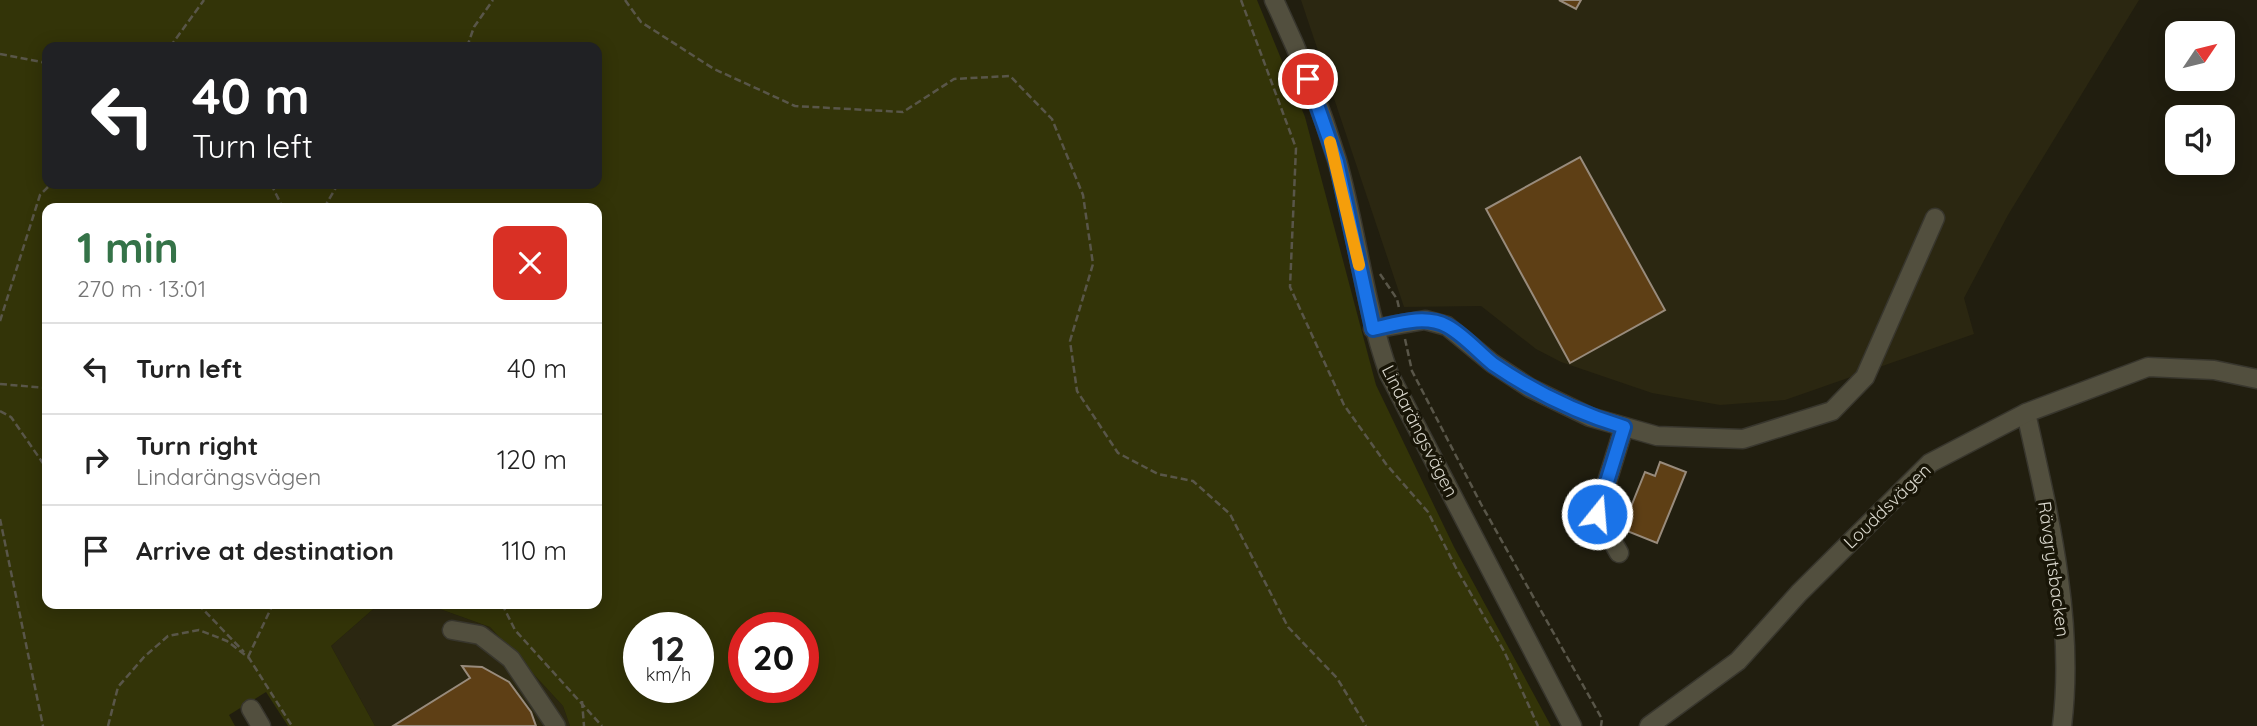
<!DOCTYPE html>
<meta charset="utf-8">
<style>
:root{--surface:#fff;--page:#f6f6f6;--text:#222;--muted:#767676;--line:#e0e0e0;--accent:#357348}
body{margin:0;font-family:Quicksand,sans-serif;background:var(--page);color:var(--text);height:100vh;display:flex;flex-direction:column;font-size:26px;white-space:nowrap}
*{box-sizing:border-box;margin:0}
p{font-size:23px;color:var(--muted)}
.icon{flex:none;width:38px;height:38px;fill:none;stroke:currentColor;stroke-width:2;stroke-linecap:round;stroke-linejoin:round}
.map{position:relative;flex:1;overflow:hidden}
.sheet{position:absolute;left:42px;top:203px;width:560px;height:406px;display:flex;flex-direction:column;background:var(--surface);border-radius:14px;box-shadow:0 4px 18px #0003}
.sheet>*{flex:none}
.hud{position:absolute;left:42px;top:42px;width:560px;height:147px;border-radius:14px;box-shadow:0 4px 18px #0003;background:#202124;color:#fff;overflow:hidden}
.needle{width:46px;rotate:55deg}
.buttons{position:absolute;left:2165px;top:21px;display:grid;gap:14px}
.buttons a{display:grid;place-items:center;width:70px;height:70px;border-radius:14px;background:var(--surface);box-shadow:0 4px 18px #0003;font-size:35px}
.speed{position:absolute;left:623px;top:612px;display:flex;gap:14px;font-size:35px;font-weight:700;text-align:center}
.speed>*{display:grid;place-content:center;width:91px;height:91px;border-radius:50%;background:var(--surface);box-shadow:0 4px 18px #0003;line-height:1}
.speed small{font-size:18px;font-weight:400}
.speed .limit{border:10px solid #d22;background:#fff;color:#111}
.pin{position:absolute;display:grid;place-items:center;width:60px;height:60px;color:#fff;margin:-30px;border:4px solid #fff;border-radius:50%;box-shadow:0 2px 7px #0007}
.me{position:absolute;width:77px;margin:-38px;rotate:17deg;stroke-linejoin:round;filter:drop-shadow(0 0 5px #0008)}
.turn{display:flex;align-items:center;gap:24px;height:147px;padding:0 35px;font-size:32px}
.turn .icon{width:91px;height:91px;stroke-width:2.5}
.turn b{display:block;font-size:49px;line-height:60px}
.round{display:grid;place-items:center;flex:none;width:74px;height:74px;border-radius:14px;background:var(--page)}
.headline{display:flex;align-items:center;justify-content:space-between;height:119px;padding:0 35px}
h1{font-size:42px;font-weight:800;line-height:52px;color:var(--accent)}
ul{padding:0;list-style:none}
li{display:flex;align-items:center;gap:21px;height:91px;padding:0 35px;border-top:2px solid var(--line)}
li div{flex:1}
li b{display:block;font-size:26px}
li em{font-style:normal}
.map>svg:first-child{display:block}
</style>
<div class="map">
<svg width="2257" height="726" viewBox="0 0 2257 726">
<rect width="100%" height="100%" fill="#211e0f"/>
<g fill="#2b2711">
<path d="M1301 0H2139L2008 215 1964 298 1974 334 1785 400 1720 405 1652 393 1561 362 1536 349 1481 306 1404 307Z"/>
<path d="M379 604H426L490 627 563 706 570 726H375L331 646Z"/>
</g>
<path fill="#333408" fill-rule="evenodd" d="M0 0H1257L1305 117 1376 385 1454 547 1551 726H570L563 706 490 627 426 604H597V208H47V604H379L331 646 375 726H288L266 692 229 715 235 726H0ZM47 47H597V184H47ZM639 628H698V688H639ZM744 628H803V688H744Z"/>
<g fill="#5e3f15" stroke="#988b7c" stroke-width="2">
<path d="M1559 0H1581L1576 9Z"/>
<path d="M1580 157 1665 310 1570 363 1486 209Z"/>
<path d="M1660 462 1686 472 1657 543 1622 529 1645 472 1655 476Z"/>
<path d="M462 666 482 667 509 682 531 712 536 726H393L470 678Z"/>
</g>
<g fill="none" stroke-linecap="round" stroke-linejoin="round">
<g stroke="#38362d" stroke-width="21">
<g id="minor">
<path d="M1274 0C1299 52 1320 105 1337 160 1357 231 1364 304 1389 374L1572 726"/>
<path d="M1373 329 1425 320 1447 326 1492 363 1530 388 1590 417 1657 436 1743 439 1832 411 1865 377 1935 218"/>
<path d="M2026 413C2049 515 2075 621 2062 726"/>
<path d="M1619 553 1597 514 1624 427"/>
<path d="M452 630 480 635 511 659 556 726"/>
<path d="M251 709 261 726"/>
<path d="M1649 726 1738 661 1799 593 1930 463 2026 413 2148 367 2214 370 2257 379"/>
</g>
</g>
<g stroke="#595649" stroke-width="2.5" stroke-dasharray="7 3.5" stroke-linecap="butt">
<path d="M625 0 641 22 714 69 795 106 903 112 954 79 1010 76 1052 119 1083 195 1093 264 1070 341 1077 391 1118 453 1158 474 1193 481 1230 514 1288 627 1337 678 1366 726"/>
<path d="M1241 0 1296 148 1290 287 1344 405 1386 464 1428 512 1456 568 1504 651 1538 726"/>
<path d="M170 47 204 0"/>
<path d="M467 47 474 27 493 0"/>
<path d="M0 54 47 63"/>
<path d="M271 184 283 208"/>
<path d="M324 208 338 184"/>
<path d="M1380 274 1397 299 1399 308"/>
<path d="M0 321 40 195 51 184"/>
<path d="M1405 339 1412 371 1481 504 1602 719 1601 726"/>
<path d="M0 384 47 388"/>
<path d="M0 411 11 417 47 469"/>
<path d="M0 519 43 726"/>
<path d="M198 604 244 652"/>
<path d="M502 604 515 630 602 726"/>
<path d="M248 657 273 604"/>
<path d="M582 701 584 726"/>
<path d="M108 726 118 687 144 657 168 636 199 630 227 641 249 658 292 726"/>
</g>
<use href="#minor" stroke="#524f3e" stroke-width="18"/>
</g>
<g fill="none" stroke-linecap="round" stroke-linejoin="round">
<g stroke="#114b97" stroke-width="18">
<path id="route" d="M1308 79 1337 162 1373 329C1396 324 1425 314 1447 326 1464 335 1478 352 1493 364 1534 392 1577 413 1624 427L1597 514"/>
</g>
<use href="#route" stroke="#1a73e8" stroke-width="12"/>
<path stroke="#f59e0b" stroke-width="12" d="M1330 142 1359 265"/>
</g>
<g text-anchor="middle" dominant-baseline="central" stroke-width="7" stroke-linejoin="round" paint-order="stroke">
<g font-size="18" fill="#d9d7cd" stroke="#181507">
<text transform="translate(1420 431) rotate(63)">Lindarängsvägen</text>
<text transform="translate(1887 506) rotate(-44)">Louddsvägen</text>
<text transform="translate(2054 569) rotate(82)">Rävgrytsbacken</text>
</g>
</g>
</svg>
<div class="buttons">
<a><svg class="needle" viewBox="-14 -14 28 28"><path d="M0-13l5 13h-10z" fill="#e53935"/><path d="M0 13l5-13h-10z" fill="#767676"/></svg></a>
<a><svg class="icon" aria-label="sound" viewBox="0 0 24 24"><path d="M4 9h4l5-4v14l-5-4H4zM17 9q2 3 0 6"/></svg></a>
</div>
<div class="speed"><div>12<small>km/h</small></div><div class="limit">20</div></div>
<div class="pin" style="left:1308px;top:79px;background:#d93025"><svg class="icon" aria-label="arrive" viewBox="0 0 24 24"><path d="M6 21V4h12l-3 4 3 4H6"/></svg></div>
<svg class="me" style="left:1597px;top:514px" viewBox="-20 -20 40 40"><circle r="17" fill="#1a73e8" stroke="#fff" stroke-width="3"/><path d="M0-11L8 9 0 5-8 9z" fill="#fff"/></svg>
<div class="hud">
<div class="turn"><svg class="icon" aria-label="left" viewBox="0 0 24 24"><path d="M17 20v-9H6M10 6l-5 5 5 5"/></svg><div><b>40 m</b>Turn left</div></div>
</div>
<section class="sheet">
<div class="headline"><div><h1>1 min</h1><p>270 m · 13:01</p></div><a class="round" style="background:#d93025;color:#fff"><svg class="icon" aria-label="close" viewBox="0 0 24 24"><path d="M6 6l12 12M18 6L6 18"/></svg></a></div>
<ul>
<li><svg class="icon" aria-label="left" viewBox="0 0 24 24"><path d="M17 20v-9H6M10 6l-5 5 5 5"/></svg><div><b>Turn left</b></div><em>40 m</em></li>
<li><svg class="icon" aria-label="right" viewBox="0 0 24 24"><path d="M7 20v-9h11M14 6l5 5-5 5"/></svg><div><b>Turn right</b><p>Lindarängsvägen</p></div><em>120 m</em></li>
<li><svg class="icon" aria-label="arrive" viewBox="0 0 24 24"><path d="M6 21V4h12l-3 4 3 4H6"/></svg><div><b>Arrive at destination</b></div><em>110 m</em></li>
</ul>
</section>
</div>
